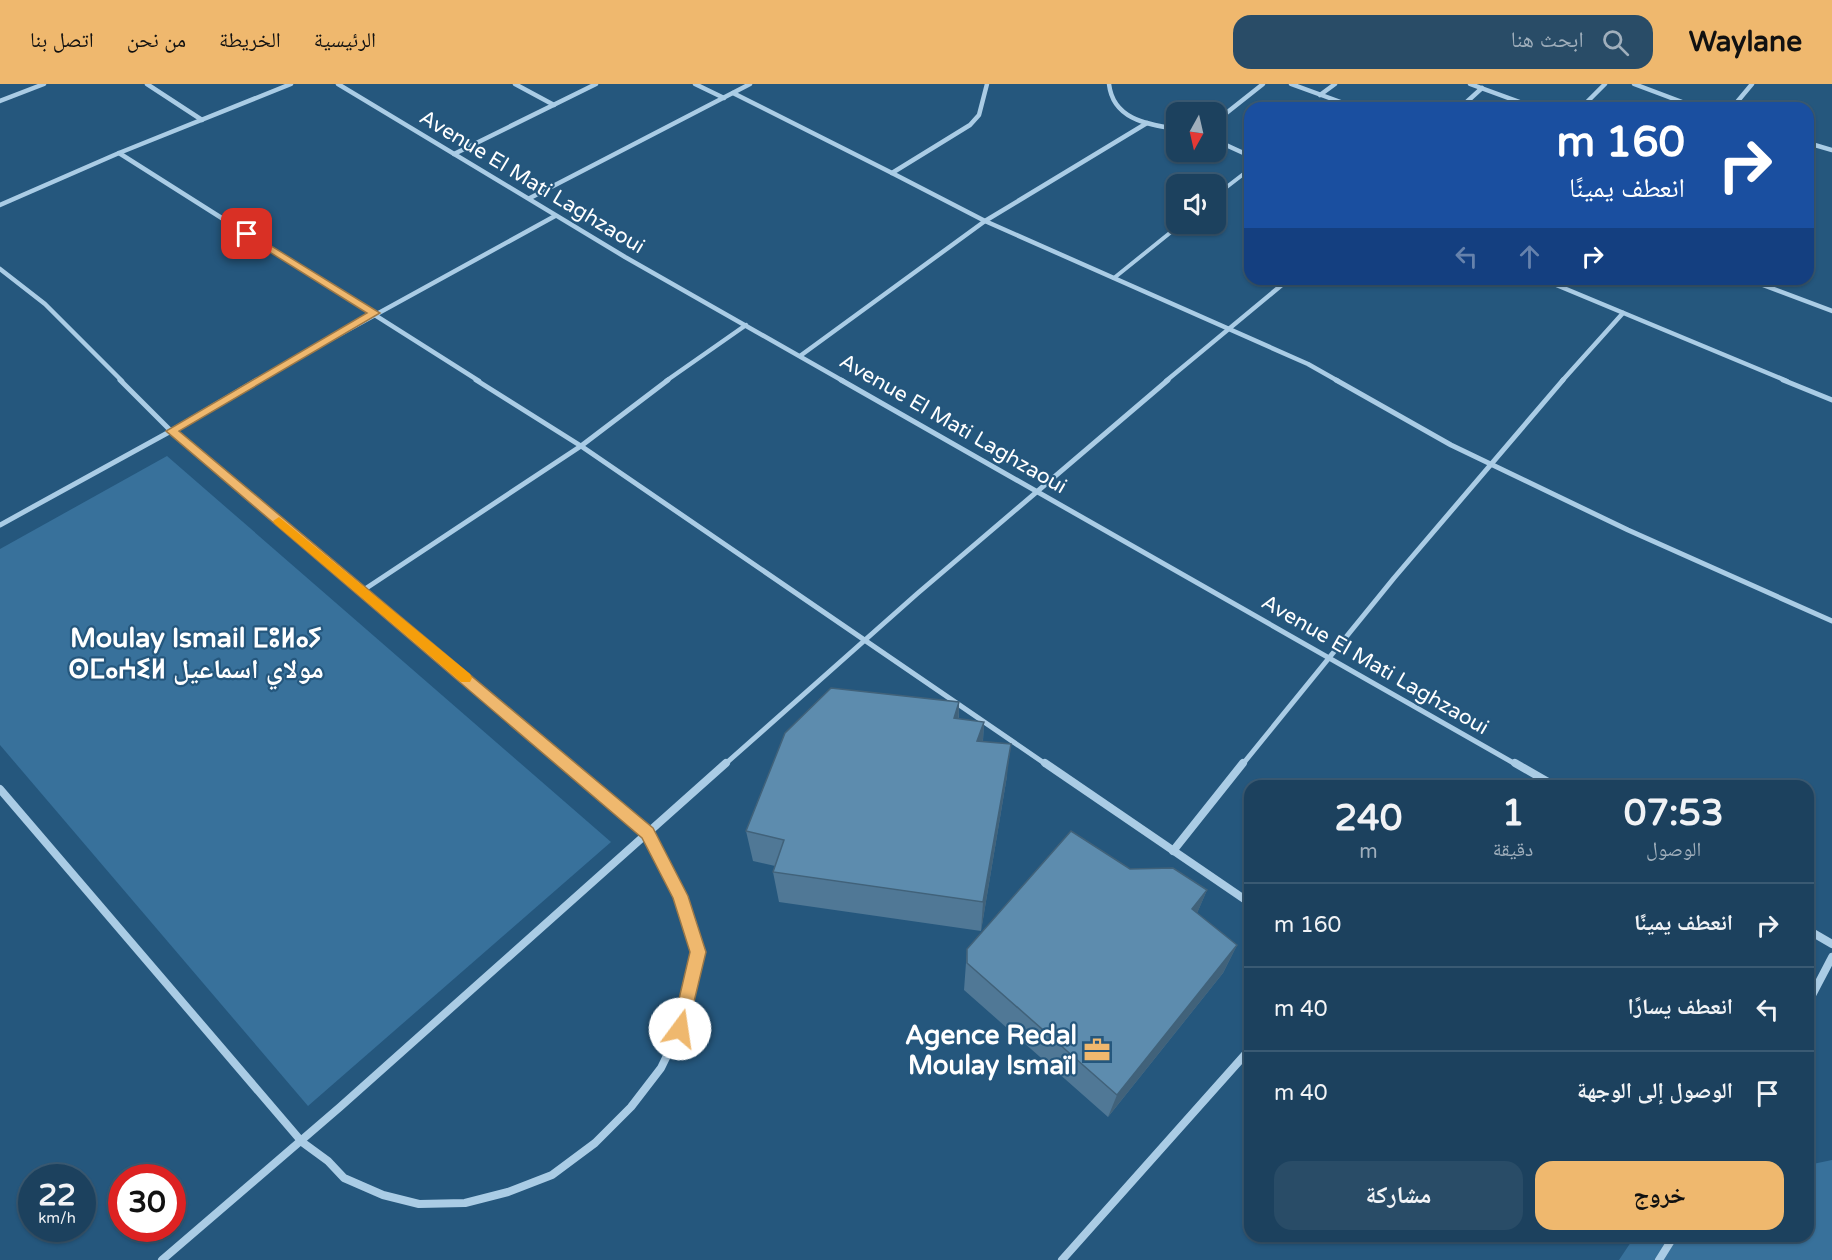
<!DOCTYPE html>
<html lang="ar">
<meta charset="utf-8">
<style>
:root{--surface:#1c415e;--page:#294c67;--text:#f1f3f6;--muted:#a0afbc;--line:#3a5a73;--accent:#efb86e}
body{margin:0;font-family:"Varela Round","Noto Naskh Arabic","Noto Sans Tifinagh",sans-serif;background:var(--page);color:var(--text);direction:rtl;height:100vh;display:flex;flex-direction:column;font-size:22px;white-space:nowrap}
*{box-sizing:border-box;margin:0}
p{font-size:20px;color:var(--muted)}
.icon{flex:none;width:33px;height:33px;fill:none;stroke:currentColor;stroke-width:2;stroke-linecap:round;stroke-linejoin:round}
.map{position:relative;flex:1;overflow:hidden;direction:ltr}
.details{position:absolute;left:1244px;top:696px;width:570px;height:462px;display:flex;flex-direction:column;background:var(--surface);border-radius:18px;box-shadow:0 2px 4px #0004,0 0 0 2px var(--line);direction:rtl}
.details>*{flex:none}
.guide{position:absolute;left:1244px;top:18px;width:570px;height:183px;border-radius:18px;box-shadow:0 2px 4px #0004,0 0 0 2px var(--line);direction:rtl;background:#1a4fa0;color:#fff;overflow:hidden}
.needle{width:39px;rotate:188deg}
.tools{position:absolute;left:1166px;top:18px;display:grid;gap:12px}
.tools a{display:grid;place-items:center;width:60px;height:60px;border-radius:12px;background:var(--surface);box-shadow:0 2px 4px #0004,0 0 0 2px var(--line);font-size:30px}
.speed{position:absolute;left:18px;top:1080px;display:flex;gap:12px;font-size:30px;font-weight:700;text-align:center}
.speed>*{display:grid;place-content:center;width:78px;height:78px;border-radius:50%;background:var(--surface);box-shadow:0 2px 4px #0004,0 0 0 2px var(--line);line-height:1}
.speed small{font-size:15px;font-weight:400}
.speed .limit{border:9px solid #d22;background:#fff;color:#111}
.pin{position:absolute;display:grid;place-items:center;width:51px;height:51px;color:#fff;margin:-26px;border-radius:12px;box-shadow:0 3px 9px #0006}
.me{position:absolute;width:66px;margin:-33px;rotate:14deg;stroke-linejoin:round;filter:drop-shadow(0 0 4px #0008)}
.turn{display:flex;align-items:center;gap:21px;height:126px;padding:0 30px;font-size:27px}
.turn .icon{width:78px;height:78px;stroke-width:2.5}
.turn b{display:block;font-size:42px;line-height:51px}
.lanes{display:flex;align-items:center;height:57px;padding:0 30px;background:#0003;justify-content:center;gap:30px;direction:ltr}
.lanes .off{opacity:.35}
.eta{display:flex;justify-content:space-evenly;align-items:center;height:102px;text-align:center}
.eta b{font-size:36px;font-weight:700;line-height:42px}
.primary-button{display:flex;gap:12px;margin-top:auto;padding:12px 30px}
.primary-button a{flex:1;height:69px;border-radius:18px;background:var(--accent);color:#111;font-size:24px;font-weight:700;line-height:69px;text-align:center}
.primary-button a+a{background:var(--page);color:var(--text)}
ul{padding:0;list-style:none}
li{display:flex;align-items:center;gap:18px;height:84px;padding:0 30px;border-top:2px solid var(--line)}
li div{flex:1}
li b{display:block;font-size:22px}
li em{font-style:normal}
header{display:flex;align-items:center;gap:36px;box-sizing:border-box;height:84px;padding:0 30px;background:var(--accent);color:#111}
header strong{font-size:28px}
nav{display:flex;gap:33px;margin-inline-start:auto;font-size:21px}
.search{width:420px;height:54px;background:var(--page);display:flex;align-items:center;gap:15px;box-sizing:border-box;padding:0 21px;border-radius:18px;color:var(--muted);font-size:22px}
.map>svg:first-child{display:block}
</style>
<header>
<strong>Waylane</strong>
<div class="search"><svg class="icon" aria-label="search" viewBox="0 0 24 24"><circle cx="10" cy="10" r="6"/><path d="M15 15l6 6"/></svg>ابحث هنا</div>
<nav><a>الرئيسية</a><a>الخريطة</a><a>من نحن</a><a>اتصل بنا</a></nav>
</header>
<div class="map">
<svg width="1832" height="1176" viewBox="0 0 1832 1176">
<rect width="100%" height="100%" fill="#25577d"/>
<g fill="#38719b">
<path d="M167 372 611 758 308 1022 0 661V465Z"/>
<path d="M1832 1076V1176H1619L1635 1152H1808V1081Z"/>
</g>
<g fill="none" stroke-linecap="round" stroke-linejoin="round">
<g stroke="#aacce5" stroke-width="4">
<path d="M1215 112 1250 85"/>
<path d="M1114 194 1181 140"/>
</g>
<g stroke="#aacce5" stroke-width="4.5">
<path d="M147 0 202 36"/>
<path d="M338 0 625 173 843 297"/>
<path d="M515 0 554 21"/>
<path d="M695 0 724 14"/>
<path d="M987 0 979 31 970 41 892 89 985 137 1308 280 1338 297"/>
<path d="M1109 0C1113 35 1146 40 1176 45"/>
<path d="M1291 0 1357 24"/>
<path d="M1470 0 1536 24"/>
<path d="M1634 0 1698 24"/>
<path d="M733 9 892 89"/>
<path d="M1320 11 1335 0"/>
<path d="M0 17 44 0"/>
<path d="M1460 24 1482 4"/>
<path d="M1581 24 1605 0"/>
<path d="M1732 24 1752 0"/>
<path d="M1215 38 1263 0"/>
<path d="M1215 56 1250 72"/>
<path d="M1808 59 1832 66"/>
<path d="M119 69 479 297"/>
<path d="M454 70 596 0"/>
<path d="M530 114 750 0"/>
<path d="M0 121 119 69 291 0"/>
<path d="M0 185 45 220 122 297"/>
<path d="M1542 195 1787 297"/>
<path d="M1747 195 1832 227"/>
<path d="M800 272 985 137 1147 39"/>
<path d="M255 297 555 132"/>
<path d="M666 297 746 241"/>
<path d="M1166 297 1289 195"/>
<path d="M1562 297 1623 229"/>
</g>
<g stroke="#aacce5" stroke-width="5">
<path d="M120 296 171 347 567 681"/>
<path d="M476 296 581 362 1047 681"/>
<path d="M841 296 1517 681"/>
<path d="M1336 296 1451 361 1628 446 1832 537"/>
<path d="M1783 296 1832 316"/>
<path d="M0 441 171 347 257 296"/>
<path d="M362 507 581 362 668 296"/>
<path d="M724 681 918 509 1168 296"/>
<path d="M1242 681 1394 494 1563 296"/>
</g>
<g stroke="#aacce5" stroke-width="8">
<path d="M1045 679 1250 819"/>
<path d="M1515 679 1555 702"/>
<path d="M0 705 302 1058 328 1077 344 1094 383 1111 419 1120 465 1119 508 1108 552 1091 595 1059 631 1023 661 984 680 945 698 868 680 812 648 749 565 679"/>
<path d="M1173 767 1243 679"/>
<path d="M1808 846 1832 860"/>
<path d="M1808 919 1832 873"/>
<path d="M162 1176 340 1023 726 679"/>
<path d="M1062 1176 1250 965"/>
<path d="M1659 1176 1674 1152"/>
</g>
</g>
<g fill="#507896">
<path d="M959 618V635L984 638 983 657 1007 692 981 847 779 818 773 788 775 782 753 777 746 747Z"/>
<path d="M1130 785 1207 806 1197 829 1237 861 1223 889 1108 1033 964 906 967 865Z"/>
</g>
<g fill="#41627a">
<path d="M959 618 958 650 954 634Z"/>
<path d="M984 638 982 670 977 657Z"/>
<path d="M1011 660 1007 692 981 847 983 818Z"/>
<path d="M1207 806 1195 834 1192 825Z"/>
<path d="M1237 861 1223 889 1108 1033 1117 1011Z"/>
</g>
<g fill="#5d8cae" stroke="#41627a" stroke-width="1.5">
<path d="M831 604 959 618 954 634 984 638 977 657 1011 660 983 818 773 788 784 756 746 747 785 649Z"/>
<path d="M1071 747 1130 785 1173 784 1207 806 1192 825 1237 861 1117 1011 967 879V865Z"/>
</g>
<path fill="#efb86e" stroke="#9b7848" stroke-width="1.5" d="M247 147 380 229 179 347 653 744 688 812 706 868 686 951 680 953 674 951 672 945 690 868 673 814 642 754 166 347 367 229 244 152 242 150Z"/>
<path fill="#f59e0b" d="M279 433 470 590 472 594 470 598H461L275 440 273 437Z"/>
<defs>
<g id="office-bare" transform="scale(2.07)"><path d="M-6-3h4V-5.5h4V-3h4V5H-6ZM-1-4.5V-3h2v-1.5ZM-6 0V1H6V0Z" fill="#efb86e" stroke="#25577d" stroke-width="2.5" paint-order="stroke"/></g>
</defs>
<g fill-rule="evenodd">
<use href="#office-bare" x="1097" y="966"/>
</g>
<g text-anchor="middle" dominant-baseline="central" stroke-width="4.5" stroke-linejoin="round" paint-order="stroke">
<g font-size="21" fill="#fff" stroke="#25577d">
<text transform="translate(532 98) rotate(31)">Avenue El Mati Laghzaoui</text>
<text transform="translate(953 340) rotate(30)">Avenue El Mati Laghzaoui</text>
<text transform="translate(1375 581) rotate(30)">Avenue El Mati Laghzaoui</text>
</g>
<g font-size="26" font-weight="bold" fill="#fff" stroke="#25577d" text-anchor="end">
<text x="1077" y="951">Agence Redal<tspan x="1077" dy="30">Moulay Ismaïl</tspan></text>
</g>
<g font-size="27" font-weight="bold" fill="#fff" stroke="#25577d">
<text x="196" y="554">Moulay Ismail ⵎⵓⵍⴰⵢ<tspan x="196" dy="31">ⵙⵎⴰⵄⵉⵍ مولاي اسماعيل</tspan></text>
</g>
</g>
</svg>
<div class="tools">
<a><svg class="needle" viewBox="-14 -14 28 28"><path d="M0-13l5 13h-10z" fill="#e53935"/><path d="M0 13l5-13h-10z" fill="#a0afbc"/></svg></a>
<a><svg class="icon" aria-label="sound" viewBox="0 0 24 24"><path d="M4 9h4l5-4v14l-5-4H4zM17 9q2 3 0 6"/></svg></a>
</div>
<div class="speed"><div>22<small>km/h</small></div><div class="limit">30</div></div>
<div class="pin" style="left:247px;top:150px;background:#d93025"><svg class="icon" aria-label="arrive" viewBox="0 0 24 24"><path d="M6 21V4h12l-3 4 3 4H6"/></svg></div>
<svg class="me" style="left:680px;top:945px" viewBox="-20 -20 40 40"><circle r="19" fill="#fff"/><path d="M0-13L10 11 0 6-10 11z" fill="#efb86e"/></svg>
<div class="guide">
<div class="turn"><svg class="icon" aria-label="right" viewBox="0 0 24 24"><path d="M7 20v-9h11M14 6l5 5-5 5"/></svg><div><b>160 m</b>انعطف يمينًا</div></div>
<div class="lanes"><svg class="icon off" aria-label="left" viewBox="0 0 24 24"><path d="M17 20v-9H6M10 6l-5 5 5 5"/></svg><svg class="icon off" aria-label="ahead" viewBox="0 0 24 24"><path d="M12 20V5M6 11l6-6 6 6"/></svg><svg class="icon" aria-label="right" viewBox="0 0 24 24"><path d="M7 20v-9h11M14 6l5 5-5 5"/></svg></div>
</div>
<section class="details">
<div class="eta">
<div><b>07:53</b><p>الوصول</p></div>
<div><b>1</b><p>دقيقة</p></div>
<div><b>240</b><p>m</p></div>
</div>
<ul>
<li><svg class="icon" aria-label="right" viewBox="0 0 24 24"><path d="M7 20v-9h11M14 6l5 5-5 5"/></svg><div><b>انعطف يمينًا</b></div><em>160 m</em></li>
<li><svg class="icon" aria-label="left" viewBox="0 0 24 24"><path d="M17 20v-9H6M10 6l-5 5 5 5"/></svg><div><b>انعطف يسارًا</b></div><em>40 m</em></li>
<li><svg class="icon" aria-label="arrive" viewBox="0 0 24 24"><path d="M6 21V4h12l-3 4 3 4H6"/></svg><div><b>الوصول إلى الوجهة</b></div><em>40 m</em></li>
</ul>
<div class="primary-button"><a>خروج</a><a>مشاركة</a></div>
</section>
</div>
